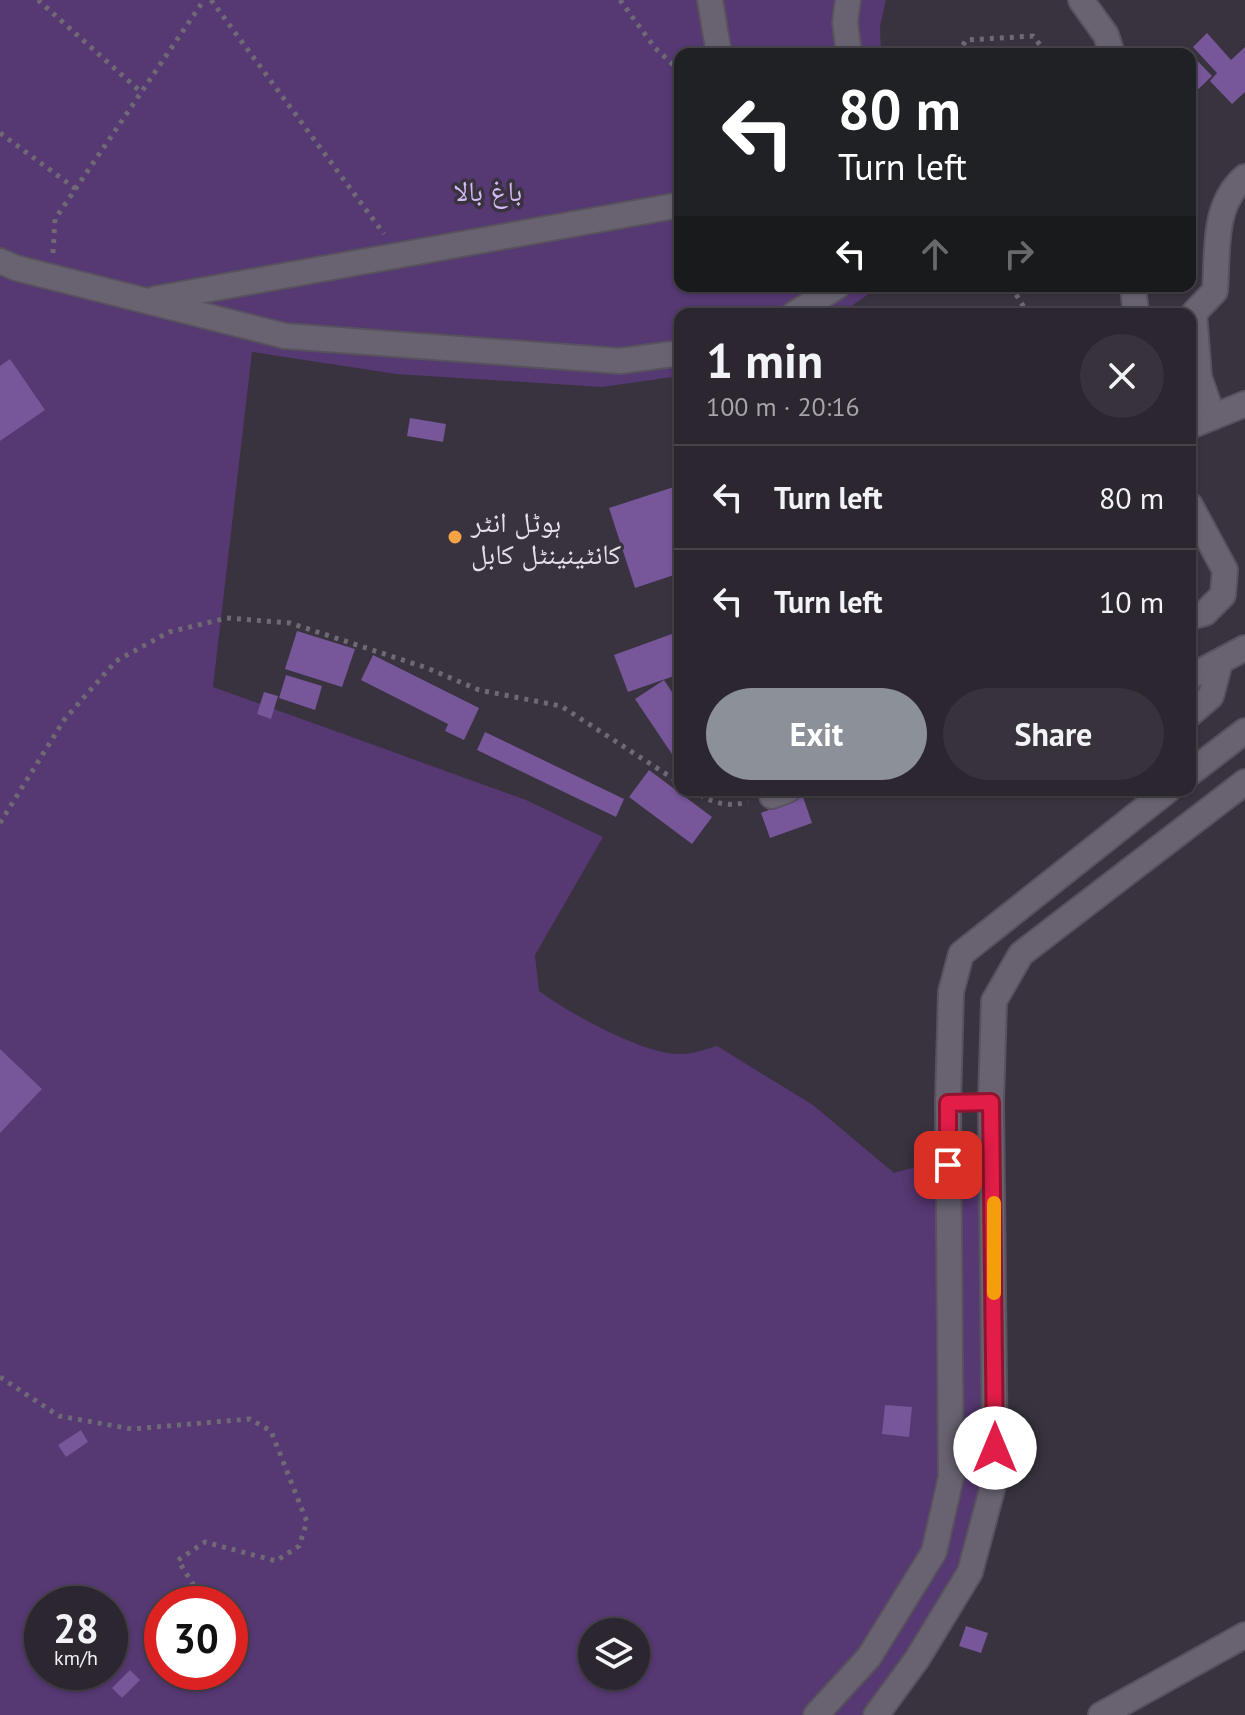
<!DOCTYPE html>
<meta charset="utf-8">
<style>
:root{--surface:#2b262f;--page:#37323b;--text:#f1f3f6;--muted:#a6a5aa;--line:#47434b;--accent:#8c9099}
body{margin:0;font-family:"PT Sans","Noto Naskh Arabic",sans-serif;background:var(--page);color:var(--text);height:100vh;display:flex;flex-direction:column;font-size:30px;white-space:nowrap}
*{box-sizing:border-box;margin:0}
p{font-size:26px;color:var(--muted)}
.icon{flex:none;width:44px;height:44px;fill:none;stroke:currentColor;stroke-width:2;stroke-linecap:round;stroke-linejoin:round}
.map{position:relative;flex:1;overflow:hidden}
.drawer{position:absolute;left:674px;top:308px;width:522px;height:488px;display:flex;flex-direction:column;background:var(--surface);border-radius:16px;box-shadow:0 2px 6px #0004,0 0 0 2px var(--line)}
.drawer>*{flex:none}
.hud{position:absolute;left:674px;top:48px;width:522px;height:244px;border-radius:16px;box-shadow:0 2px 6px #0004,0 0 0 2px var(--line);background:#202124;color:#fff;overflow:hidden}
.fabs{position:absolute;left:578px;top:1618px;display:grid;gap:16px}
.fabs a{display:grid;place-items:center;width:72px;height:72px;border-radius:50%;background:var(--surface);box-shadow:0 2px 6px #0004,0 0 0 2px var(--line);font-size:40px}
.speed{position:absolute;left:24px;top:1586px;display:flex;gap:16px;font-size:40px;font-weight:700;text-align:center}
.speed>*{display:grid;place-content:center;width:104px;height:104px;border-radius:50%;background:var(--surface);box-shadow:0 2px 6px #0004,0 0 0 2px var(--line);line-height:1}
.speed small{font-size:20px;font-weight:400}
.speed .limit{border:12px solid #d22;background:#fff;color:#111}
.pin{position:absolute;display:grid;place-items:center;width:68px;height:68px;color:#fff;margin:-34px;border-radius:16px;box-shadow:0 4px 12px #0006}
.me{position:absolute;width:88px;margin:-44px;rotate:0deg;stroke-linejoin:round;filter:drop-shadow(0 0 6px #0008)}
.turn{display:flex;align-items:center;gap:28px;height:168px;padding:0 32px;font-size:36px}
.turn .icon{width:104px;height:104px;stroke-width:2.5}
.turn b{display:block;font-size:56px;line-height:68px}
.lanes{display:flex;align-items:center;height:76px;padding:0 32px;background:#0003;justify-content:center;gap:40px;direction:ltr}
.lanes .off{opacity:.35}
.round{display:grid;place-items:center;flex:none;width:84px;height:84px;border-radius:42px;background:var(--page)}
.summary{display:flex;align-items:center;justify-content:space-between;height:136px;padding:0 32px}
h1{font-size:48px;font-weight:600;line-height:60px}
.cta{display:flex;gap:16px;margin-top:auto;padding:16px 32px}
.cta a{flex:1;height:92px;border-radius:48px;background:var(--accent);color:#fff;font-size:32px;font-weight:600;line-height:92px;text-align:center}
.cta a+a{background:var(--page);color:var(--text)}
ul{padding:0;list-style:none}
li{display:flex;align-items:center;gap:24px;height:104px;padding:0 32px;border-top:2px solid var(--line)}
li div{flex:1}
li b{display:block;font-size:30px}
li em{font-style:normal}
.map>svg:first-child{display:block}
</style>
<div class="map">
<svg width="1245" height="1715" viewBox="0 0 1245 1715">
<rect width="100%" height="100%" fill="#39333f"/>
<path fill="#563872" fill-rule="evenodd" d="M0 0H886L880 27 881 54H680V286H880L840 314H680V376L602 387 396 374 252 352 213 687 526 800 603 837 535 955 539 991C567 1012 646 1056 681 1054 693 1054 706 1049 717 1046L813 1105 894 1173 993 1145 995 1478 970 1572 876 1715H0ZM42 1604H110V1672H42ZM162 1604H230V1672H162ZM592 1632H636V1676H592Z"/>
<g fill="#775699">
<path d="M1207 33 1231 60 1245 47V92L1232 104 1210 81 1217 73 1193 47Z"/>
<path d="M1184 47 1212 76 1190 97V54H1177Z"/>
<path d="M10 359 45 410 0 441V366Z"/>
<path d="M410 418 446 424 443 442 407 436Z"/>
<path d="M680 485V573L635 588 609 508Z"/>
<path d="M297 631 355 649 342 687 285 669Z"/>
<path d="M680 631V674L628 692 614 655Z"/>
<path d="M373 655 479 708 464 740 445 731 448 724 361 680Z"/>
<path d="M286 675 322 686 315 710 279 698Z"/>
<path d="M664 680 680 704V766L635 699Z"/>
<path d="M264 692 278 696 271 719 257 714Z"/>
<path d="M485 732 624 799 616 817 477 750Z"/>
<path d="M649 770 712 817 692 844 629 797Z"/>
<path d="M803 797 812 823 770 838 761 813Z"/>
<path d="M0 1049 42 1089 0 1133Z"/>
<path d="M885 1405 912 1407 909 1437 882 1434Z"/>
<path d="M81 1430 88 1442 66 1457 58 1445Z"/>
<path d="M966 1626 988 1633 981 1653 959 1646Z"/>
<path d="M130 1670 140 1680 122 1698 112 1688Z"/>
</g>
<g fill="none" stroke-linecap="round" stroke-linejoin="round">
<g stroke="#57525d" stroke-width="28">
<g id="minor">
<path d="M710 0 719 54"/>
<path d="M848 0 845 22 849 54"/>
<path d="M1081 0 1106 35 1112 54"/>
<path d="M0 261 16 268 285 336 620 361 680 353"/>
<path d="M1133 286 1136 314"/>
<path d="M154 299 680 205"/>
<path d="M794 314 838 286"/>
<path d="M1213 417 1199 377 1194 313 1215 291C1218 251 1212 205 1245 177"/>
<path d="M1190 426 1245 404"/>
<path d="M1190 505 1225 570 1223 595 1205 613 1190 617"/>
<path d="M1190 677 1245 648"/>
<path d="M1190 714 1211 696 1220 662"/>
<path d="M1190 773 1245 731"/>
<path d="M772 796 788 790"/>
<path d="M816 1715 869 1657 934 1552 951 1477 948 1103 951 992 961 954 1168 790"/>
<path d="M876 1715 917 1659 970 1572 995 1478 991 1102 994 1001 1021 954 1245 782"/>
<path d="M1101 1715 1245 1635"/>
</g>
</g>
<g stroke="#6f6975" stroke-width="5" stroke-dasharray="4 6" stroke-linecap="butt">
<path d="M38 0 141 92"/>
<path d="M211 0 384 234"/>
<path d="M620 0 655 48 680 71"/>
<path d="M958 54 966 40 1033 36 1047 54"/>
<path d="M0 133 76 189"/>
<path d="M53 253 55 219 204 0"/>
<path d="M1011 286 1028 314"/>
<path d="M691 790C711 802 725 808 748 802"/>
<path d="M0 823 64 720 116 661 169 632 227 618 290 623 427 668 479 690 561 706 680 783"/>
<path d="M0 1377 59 1416 132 1429 250 1419 271 1431 307 1522 299 1546 276 1561 205 1542 178 1560 205 1604"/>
</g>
<use href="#minor" stroke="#696371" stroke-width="24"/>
</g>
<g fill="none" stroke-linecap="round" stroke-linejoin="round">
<g stroke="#92132f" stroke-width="20">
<path id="route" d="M948 1165V1103L991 1102 995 1448"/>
</g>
<use href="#route" stroke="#e11d48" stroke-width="14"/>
<path stroke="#f59e0b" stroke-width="14" d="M994 1203V1293"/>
</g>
<circle fill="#f4a444" stroke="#39333f" stroke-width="3" cx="455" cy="537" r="8"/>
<g text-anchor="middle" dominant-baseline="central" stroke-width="7" stroke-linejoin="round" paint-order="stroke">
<g font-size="28" fill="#d5bbf3" stroke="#39333f">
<text x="488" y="190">باغ بالا</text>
</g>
<g font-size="28" fill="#e5e1ea" stroke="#39333f" text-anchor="start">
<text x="471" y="521">ہوٹل انٹر<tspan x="471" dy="32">کانٹینینٹل کابل</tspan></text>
</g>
</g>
</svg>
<div class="fabs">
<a><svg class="icon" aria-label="layers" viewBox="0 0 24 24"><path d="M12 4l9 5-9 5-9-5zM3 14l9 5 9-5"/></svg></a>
</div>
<div class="speed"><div>28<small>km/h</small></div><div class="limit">30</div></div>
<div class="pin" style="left:948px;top:1165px;background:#d93025"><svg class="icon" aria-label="arrive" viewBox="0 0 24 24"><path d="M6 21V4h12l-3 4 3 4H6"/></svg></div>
<svg class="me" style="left:995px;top:1448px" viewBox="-20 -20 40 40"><circle r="19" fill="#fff"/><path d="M0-13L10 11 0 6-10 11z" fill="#e11d48"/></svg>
<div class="hud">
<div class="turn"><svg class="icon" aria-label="left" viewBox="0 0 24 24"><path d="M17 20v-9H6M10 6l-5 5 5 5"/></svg><div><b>80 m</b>Turn left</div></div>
<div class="lanes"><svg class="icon" aria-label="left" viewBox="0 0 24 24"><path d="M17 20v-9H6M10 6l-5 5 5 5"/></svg><svg class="icon off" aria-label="ahead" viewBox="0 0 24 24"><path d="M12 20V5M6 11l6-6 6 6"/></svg><svg class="icon off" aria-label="right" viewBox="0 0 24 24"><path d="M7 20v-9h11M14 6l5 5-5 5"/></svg></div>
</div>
<section class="drawer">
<div class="summary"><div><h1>1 min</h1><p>100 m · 20:16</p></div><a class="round"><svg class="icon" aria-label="close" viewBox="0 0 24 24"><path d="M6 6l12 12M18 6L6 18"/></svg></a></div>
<ul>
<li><svg class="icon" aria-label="left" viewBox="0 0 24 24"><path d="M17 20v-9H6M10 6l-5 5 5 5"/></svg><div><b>Turn left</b></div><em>80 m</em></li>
<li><svg class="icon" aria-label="left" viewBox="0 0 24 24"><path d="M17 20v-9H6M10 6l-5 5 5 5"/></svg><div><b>Turn left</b></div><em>10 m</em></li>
</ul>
<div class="cta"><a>Exit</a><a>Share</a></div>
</section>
</div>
